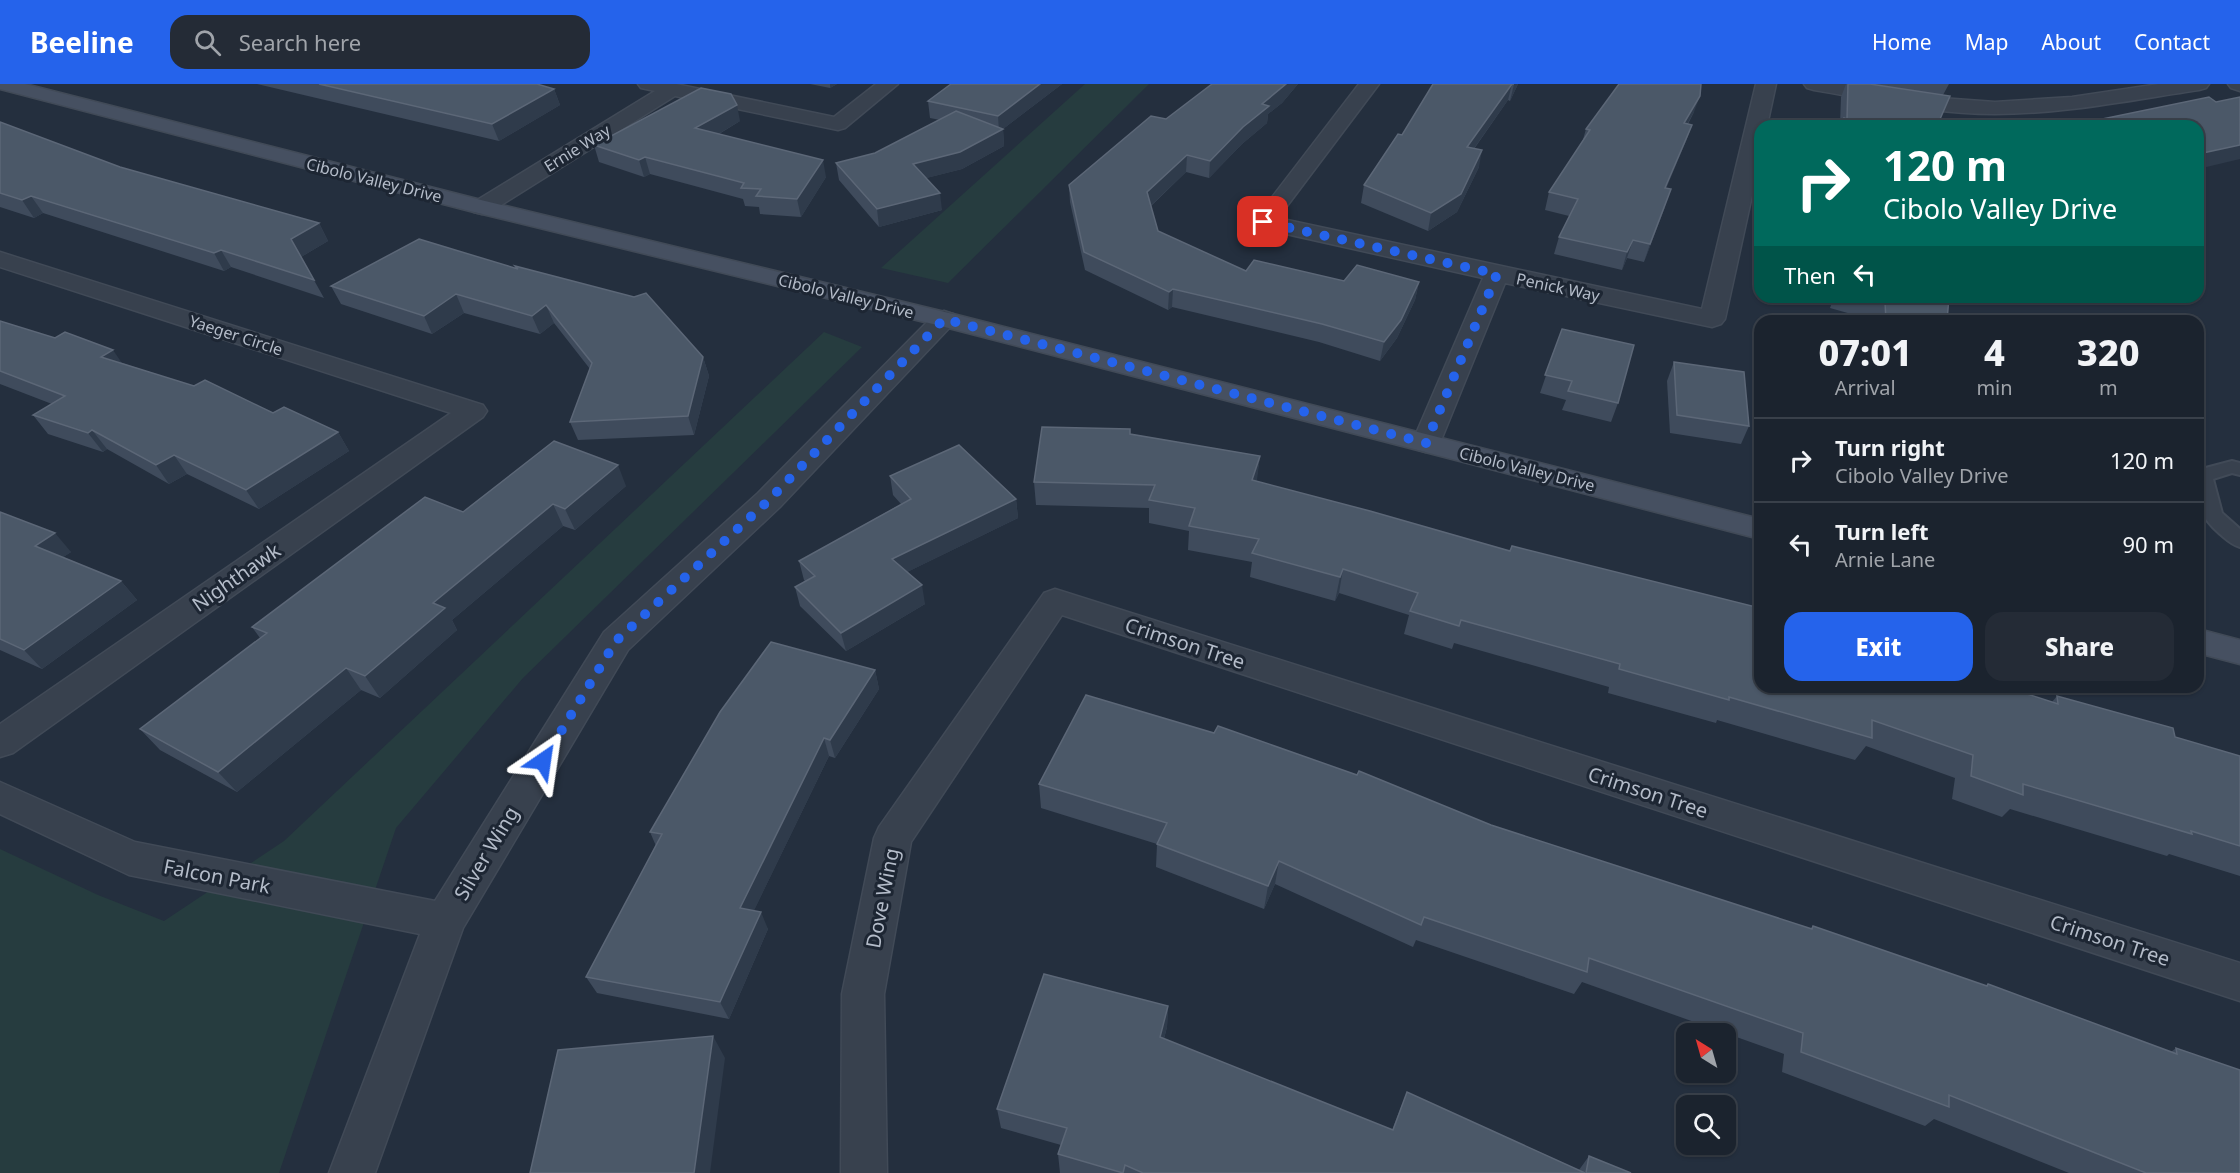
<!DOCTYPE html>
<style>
:root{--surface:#1b232e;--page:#242b36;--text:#f1f3f6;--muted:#a0a4aa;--line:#39404a;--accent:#2563eb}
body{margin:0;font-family:"Noto Sans",sans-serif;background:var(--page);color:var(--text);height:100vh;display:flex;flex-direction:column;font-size:22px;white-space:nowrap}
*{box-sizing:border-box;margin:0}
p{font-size:20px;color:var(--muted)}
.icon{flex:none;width:33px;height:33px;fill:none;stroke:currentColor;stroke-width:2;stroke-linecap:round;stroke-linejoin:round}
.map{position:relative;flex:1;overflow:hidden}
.details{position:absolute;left:1754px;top:231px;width:450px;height:378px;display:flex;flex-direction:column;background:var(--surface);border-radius:18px;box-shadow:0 2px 4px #0004,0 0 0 2px var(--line)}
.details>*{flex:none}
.guide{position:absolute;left:1754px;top:36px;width:450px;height:183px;border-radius:18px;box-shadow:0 2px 4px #0004,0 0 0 2px var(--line);background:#00695c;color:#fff;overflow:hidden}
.needle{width:39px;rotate:323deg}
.fabs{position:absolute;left:1676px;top:939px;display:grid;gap:12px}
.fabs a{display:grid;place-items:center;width:60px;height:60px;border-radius:12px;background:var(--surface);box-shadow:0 2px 4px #0004,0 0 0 2px var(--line);font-size:30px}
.pin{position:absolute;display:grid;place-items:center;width:51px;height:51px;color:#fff;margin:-26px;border-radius:12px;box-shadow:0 3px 9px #0006}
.me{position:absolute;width:66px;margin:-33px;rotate:32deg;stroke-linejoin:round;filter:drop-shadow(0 0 4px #0008)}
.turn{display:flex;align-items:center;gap:21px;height:126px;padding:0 30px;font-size:27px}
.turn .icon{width:78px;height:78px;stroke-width:2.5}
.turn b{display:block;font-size:42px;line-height:51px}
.then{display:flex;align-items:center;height:57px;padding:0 30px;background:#0003;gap:12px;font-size:22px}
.eta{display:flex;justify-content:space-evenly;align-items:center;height:102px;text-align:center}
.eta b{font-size:36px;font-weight:800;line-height:42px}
.action{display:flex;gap:12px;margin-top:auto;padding:12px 30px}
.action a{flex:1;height:69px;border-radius:18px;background:var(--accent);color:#fff;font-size:24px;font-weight:800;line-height:69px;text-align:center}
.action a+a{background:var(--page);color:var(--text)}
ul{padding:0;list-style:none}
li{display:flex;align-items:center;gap:18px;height:84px;padding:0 30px;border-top:2px solid var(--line)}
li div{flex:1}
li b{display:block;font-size:22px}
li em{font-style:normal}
header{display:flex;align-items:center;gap:36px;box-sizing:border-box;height:84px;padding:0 30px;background:var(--accent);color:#fff}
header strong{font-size:28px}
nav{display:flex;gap:33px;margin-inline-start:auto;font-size:21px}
.search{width:420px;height:54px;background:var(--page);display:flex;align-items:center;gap:15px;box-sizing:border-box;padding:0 21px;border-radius:18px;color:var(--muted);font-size:22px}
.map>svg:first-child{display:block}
</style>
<header>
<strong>Beeline</strong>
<div class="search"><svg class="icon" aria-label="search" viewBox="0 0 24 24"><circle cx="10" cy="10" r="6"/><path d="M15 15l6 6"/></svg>Search here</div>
<nav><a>Home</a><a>Map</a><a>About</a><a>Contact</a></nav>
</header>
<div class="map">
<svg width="2240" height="1089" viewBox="0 0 2240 1089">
<rect width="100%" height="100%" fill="#242f3e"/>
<g fill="#263c3f">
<path d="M1085 0H1149L948 199 881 184Z"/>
<path d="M824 248 862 263 523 594 396 744 279 1089H0V765L98 811 164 837 284 757Z"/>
</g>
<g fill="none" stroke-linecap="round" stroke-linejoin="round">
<g stroke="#414a57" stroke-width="4">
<path id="service" d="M2232 377 2240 379V391L2232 389 2213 395 2222 429 2240 445V463C2232 461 2227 456 2220 450 2195 428 2198 418 2198 386Z"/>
</g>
<g stroke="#414a57" stroke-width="3">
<g id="minor">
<path d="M638 0H676L834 33 876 0H898L845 44 838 46 675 12 490 128 482 130 474 128 471 123 474 118 655 7 641 4Z"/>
<path d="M1359 0H1379L1278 134 1702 225 1756 0H1776L1767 42H1760V75L1725 235 1721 240 1712 243 1505 199 1440 359 1436 365 1426 368 1416 365 1412 359 1483 194 1264 145 1256 143 1253 138Z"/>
<path d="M1804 0H1849L1927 13 1995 18 2072 13 2159 0H2209L2206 4 2199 6C2131 16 2064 30 1995 30 1934 30 1874 16 1814 6L1807 4Z"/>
<path d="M2228 0H2240V7L2231 4Z"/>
<path d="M0 168 483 321 487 327 483 333 13 669 0 673V640L451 329 0 183Z"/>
<path d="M944 227 953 230 957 235 953 240 780 423 628 566 463 844 375 1089H329L420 850 129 791 0 730V698L135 758 435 817 604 548 758 409 935 230Z"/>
<path d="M1055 505 2240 879V917L1062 531 911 758 884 910 887 1089H841L842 910 874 754 879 743 1044 509Z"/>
</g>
</g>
<g stroke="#414a57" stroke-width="3">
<g id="secondary">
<path d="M0 0H25L485 117 953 230 1760 435V455L937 241 474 128 0 5Z"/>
<path d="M2198 545 2240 556V580L2198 569Z"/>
</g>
</g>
<use href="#service" fill="#38414e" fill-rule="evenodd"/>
<use href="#minor" fill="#38414e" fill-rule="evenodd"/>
<use href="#secondary" fill="#465061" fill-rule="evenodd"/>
</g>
<g fill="#3f4b5c">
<path d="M257 0H537L554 5 560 21 499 57Z"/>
<path d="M810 0H837L830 4Z"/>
<path d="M951 0H1062L1003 45 1004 62 962 85 926 94 942 126 879 143 839 96 836 79 875 69 940 36 930 34 928 17Z"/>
<path d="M1212 0H1298L1282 19 1268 30 1267 39 1242 60 1209 94 1186 88 1151 122 1158 147 1246 187 1344 197 1419 198 1415 216 1397 254 1380 277 1319 258 1172 223 1168 226 1085 186 1070 118 1069 101 1166 35Z"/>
<path d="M1433 0H1518L1510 17 1508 16 1474 65 1479 83 1457 128 1428 147 1361 119 1364 101 1402 51Z"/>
<path d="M1846 0H1949L1943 11 1937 42H1840L1841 13Z"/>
<path d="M1694 28 1688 40 1692 41 1686 57 1666 104 1665 123 1644 178 1627 174 1622 186 1554 170 1559 153 1569 132 1545 126 1549 108 1582 59 1586 45Z"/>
<path d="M740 37 719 50 826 93 801 133 760 130 759 123 745 122 743 115 650 90 644 93 599 78 594 61Z"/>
<path d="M0 38 120 83 319 139 328 157 301 173 324 214 231 183 224 187 43 129 34 134 0 123Z"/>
<path d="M515 182 703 273 709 292 694 351 578 356 570 338 590 285 554 239 540 250 464 229 432 250 341 220 331 202 517 185Z"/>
<path d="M1834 213H1949L1947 237H1876L1830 224Z"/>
<path d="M0 237 122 279 273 329 338 348 349 367 259 425 187 390 169 400 107 365 103 368 48 350 33 331 52 320 0 300Z"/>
<path d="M1562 245 1618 319 1611 338 1562 326 1566 316 1540 309Z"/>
<path d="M1674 278 1749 342 1741 360 1670 349 1667 297Z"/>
<path d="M1130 350 1260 372 1256 398 1510 467 2052 618 2057 612 2175 653 2240 672V792L2169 770 2167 772 2010 725 2002 733 1952 715 1955 694 1866 662 1855 676 1717 636 1716 639 1608 609 1609 603 1454 559 1452 565 1404 550 1409 531 1339 509 1335 517 1250 493 1252 478 1188 466 1189 447 1149 439V424L1036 421 1034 398Z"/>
<path d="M890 392 1016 415 1018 434 907 488 925 520 846 567 800 522 795 503 805 497 804 496 799 477 901 420 893 411Z"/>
<path d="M626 402 575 446 563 442 452 536 457 546 380 614 361 606 237 708 160 666 140 645 260 554 252 543 463 428Z"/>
<path d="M0 428 71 468 63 473 121 497 137 516 42 585 0 566Z"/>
<path d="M875 586 879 605 835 674 829 672 754 826 768 845 729 935 597 909 586 893 656 762 650 748Z"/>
<path d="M1039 700 1491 741 1810 845 1813 842 1986 902 1988 900 2171 968 2176 964 2240 1089H2069L1934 1035 1925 1042 1782 988 1784 970 1582 898 1574 910 1416 856 1413 863 1275 800 1264 825 1156 783 1157 760 1041 724Z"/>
<path d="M1168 922 1167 943 1164 955 1392 1046 1407 1008 1579 1086 1589 1072 1631 1089H1060L1058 1070 1061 1061 1001 1044 997 1025Z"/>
</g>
<g fill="#2f3b4b">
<path d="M830 0H837L830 4Z"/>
<path d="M1040 0H1062L1003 45 1004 62 962 85 915 97 913 80 999 47 998 32Z"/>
<path d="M1286 0H1298L1282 19 1268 30 1267 39 1242 60 1209 94 1210 77 1262 20Z"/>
<path d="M1512 0 1508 16 1463 80 1467 63Z"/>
<path d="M1514 0H1518L1510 17Z"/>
<path d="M554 5 560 21 499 57 492 40Z"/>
<path d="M1700 12 1694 28 1678 56 1684 39Z"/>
<path d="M737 21 740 37 700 61 695 44Z"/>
<path d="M1692 41 1686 57 1659 122 1665 104Z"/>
<path d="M2240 61V75L2198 85V70Z"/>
<path d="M1482 66 1479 83 1457 128 1428 147 1431 129Z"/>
<path d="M1187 71 1186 88 1146 126 1147 108Z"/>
<path d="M645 73 650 90 644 93 639 76Z"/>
<path d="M823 76 826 93 801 133 797 115Z"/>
<path d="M1671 105 1665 123 1644 178 1650 160Z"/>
<path d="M940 109 942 126 879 143 877 125Z"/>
<path d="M31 112 43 129 34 134 22 116Z"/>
<path d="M319 139 328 157 301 173 291 155Z"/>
<path d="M1633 156 1627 174 1622 186 1627 168Z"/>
<path d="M221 166 231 183 224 187 214 169Z"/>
<path d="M1419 198 1415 216 1397 254 1380 277 1384 258Z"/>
<path d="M1173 205 1172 223 1168 226 1169 208Z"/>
<path d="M456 210 464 229 432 250 424 232Z"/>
<path d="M546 221 554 239 540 250 532 232Z"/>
<path d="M113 266 126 285 101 273Z"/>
<path d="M703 273 709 292 694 351 688 332Z"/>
<path d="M92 346 107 365 103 368 88 349Z"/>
<path d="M338 348 349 367 259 425 246 406Z"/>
<path d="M174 371 187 390 169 400 156 381Z"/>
<path d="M1260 372 1257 396 1249 420 1252 396Z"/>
<path d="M618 381 626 402 575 446 565 425Z"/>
<path d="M1016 415 1018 434 895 494 892 475Z"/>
<path d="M553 420 563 442 452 536 457 546 380 614 365 592 433 519Z"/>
<path d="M55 449 71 468 52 481 35 462Z"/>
<path d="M1343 485 1339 509 1335 517 1340 493Z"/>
<path d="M121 497 137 516 42 585 24 566Z"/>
<path d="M922 501 925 520 846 567 841 549Z"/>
<path d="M346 584 361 606 237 708 218 688Z"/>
<path d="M875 586 879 605 835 674 830 656Z"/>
<path d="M824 654 829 672 747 841 740 824Z"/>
<path d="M1279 777 1275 800 1264 825 1268 802Z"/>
<path d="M761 828 768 845 729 935 720 918Z"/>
<path d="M1168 922 1167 943 1159 973 1160 953Z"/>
<path d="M713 952 725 974 710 1089H694Z"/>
</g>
<g fill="#4b5868" stroke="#5c6777" stroke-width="1.5">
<path d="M319 0H537L554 5 492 40Z"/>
<path d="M951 0H1040L998 32 928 17Z"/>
<path d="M1212 0H1286L1262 20 1269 22 1243 43 1210 77 1187 71 1147 108 1158 147 1246 187 1254 176 1344 197 1357 181 1419 198 1401 236 1384 258 1322 240 1173 205 1169 208 1084 168 1069 101 1151 32 1166 35Z"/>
<path d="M1433 0H1514H1512L1467 63 1482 66 1461 110 1431 129 1364 101 1398 50 1402 51Z"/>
<path d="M1619 0H1701L1700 12 1684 39 1692 41 1665 104 1671 105 1650 160 1633 156 1627 168 1559 153 1578 115 1549 108 1590 46 1586 45Z"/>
<path d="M1848 0H1870L1950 12 1937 42H1843L1844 34 1847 35Z"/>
<path d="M701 4 731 10 737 21 695 44 823 76 797 115 756 112 761 105 741 104 744 99 645 73 639 76 594 61Z"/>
<path d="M2209 13 2216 18 2240 13V61L2198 70V42H2042L2039 39 2078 40Z"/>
<path d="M956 27 1003 45 960 68 913 80 940 109 877 125 836 79 875 69Z"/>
<path d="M0 38 120 83 319 139 291 155 314 196 221 166 214 169 31 112 22 116 0 109Z"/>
<path d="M419 155 518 185 515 182 634 213 646 209 703 273 688 332 570 338 592 279 546 221 532 232 456 210 424 232 331 202Z"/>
<path d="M1866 213H1949L1947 237H1886L1885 218Z"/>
<path d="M0 237 55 254 65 248 113 266 101 273 194 302 205 296 273 329 284 323 338 348 246 406 174 371 156 381 92 346 88 349 33 331 65 312 0 287Z"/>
<path d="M1562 245 1634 261 1618 319 1568 307 1572 297 1545 291Z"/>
<path d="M1674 278 1744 288 1749 342 1677 331Z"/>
<path d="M1042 343 1130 345V350L1260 372 1252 396 1370 427 1510 467 1512 462 1760 524V603H2006L2058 620 2057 612 2173 644 2175 653 2240 672V762L2191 747 2192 750 2023 700V711L1971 692 1973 671 1872 636V654L1729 613V616L1619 585 1620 580 1461 536 1459 542 1410 527 1418 509 1343 485 1340 493 1252 469 1259 455 1189 442 1195 424 1149 416 1155 401 1034 398Z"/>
<path d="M554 357 618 381 565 425 553 420 433 519 445 524 365 592 346 584 218 688 140 645 267 549 252 543 425 413 463 428Z"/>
<path d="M959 361 1016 415 892 475 922 501 841 549 795 503 815 492 799 477 911 415 890 392Z"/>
<path d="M0 428 55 449 35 462 121 497 24 566 0 555Z"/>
<path d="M771 558 875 586 830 656 824 654 740 824 761 828 720 918 586 893 662 750 650 748 720 628Z"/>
<path d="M1086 611 1214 649 1218 642 1357 691 1359 687 1491 741 1812 845 1813 842 1987 902 1988 900 2177 970 2176 964 2240 986V1089H2146L1949 1011V1023L1801 968 1803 949 1589 874 1587 888 1424 833 1421 841 1279 777 1268 802 1157 760 1167 739 1039 700Z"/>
<path d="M1044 890 1168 922 1160 953 1393 1046 1407 1008 1585 1089H1143L1125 1081 1123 1089 1058 1070 1067 1044 997 1025Z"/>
<path d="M713 952 694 1089H530L558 966Z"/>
<path d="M1589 1072 1631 1089H1586Z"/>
</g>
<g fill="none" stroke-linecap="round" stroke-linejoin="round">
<path stroke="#2563eb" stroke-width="10" stroke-dasharray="0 18" d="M543 677 616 557 769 416 944 235 1426 359 1497 190 1263 138"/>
</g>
<g text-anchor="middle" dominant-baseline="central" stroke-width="6" stroke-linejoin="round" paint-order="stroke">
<g font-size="16" fill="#b4bcc9" stroke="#1d2633">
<text transform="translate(577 64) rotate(-32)">Ernie Way</text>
<text transform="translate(374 96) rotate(14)">Cibolo Valley Drive</text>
<text transform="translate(1558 203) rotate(12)">Penick Way</text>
<text transform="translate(846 212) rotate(14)">Cibolo Valley Drive</text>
<text transform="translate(236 251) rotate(18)">Yaeger Circle</text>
<text transform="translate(1527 385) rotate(14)">Cibolo Valley Drive</text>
</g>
<g font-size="20" fill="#b4bcc9" stroke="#1d2633">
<text transform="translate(236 493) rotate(-35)">Nighthawk</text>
<text transform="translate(1185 559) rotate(18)">Crimson Tree</text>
<text transform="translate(1648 708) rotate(18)">Crimson Tree</text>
<text transform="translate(486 769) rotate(-59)">Silver Wing</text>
<text transform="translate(217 792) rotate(11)">Falcon Park</text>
<text transform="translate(882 814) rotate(-79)">Dove Wing</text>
<text transform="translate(2110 856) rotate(18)">Crimson Tree</text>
</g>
</g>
</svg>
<div class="fabs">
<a><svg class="needle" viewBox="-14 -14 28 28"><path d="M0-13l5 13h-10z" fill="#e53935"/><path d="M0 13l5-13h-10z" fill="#a0a4aa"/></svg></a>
<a><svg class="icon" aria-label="search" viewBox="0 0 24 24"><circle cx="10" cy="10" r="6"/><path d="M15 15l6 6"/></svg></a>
</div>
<div class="pin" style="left:1263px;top:138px;background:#d93025"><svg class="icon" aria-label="arrive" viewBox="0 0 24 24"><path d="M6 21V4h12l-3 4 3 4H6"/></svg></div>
<svg class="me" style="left:543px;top:677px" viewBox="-20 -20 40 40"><path d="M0-17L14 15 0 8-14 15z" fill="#2563eb" stroke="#fff" stroke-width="4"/></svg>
<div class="guide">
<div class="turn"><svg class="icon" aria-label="right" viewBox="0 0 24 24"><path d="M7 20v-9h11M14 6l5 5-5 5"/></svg><div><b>120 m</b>Cibolo Valley Drive</div></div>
<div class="then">Then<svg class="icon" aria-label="left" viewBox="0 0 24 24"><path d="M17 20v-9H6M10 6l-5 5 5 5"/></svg></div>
</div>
<section class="details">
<div class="eta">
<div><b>07:01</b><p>Arrival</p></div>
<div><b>4</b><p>min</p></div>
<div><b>320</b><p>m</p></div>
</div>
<ul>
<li><svg class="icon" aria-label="right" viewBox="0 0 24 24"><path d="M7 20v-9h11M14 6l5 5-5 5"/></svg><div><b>Turn right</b><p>Cibolo Valley Drive</p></div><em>120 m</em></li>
<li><svg class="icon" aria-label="left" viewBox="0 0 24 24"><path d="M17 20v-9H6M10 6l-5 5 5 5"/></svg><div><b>Turn left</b><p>Arnie Lane</p></div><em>90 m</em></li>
</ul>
<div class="action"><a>Exit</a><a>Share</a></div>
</section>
</div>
